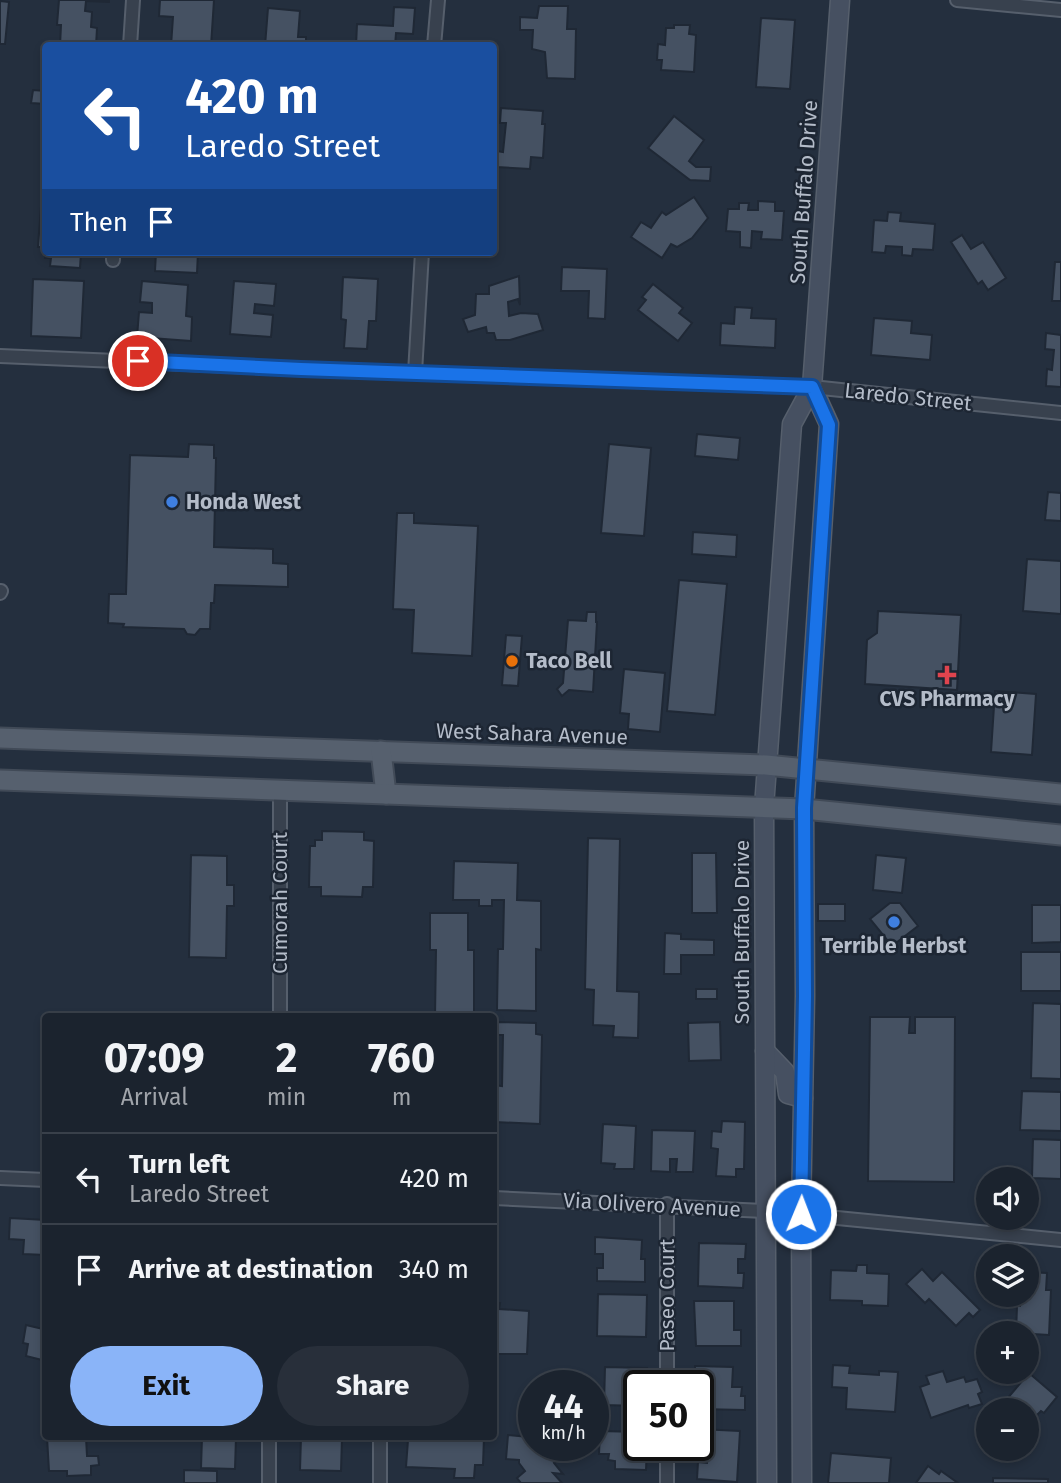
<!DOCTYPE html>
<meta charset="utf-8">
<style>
:root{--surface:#1b232e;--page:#282f3a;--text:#f1f3f6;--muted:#a0a4aa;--line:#39404a;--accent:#8ab4f8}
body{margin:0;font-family:"Fira Sans",sans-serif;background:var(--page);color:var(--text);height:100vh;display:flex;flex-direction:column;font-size:26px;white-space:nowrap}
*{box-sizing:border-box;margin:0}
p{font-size:23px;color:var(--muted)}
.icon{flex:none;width:38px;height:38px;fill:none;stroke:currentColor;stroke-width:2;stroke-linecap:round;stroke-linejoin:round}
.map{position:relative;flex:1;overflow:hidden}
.details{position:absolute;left:42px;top:1013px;width:455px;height:427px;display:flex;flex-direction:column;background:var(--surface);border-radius:7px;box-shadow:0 4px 10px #0003,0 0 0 2px var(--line)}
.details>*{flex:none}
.hud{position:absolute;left:42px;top:42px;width:455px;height:214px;border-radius:7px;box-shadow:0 4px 10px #0003,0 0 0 2px var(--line);background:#1a4fa0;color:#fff;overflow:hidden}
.tools{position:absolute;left:976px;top:1167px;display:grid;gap:14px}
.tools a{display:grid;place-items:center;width:63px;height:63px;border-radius:50%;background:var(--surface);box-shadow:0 4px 10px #0003,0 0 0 2px var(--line);font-size:35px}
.speed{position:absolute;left:518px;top:1370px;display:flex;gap:14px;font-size:35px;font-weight:700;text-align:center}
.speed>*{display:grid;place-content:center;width:91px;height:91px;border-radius:50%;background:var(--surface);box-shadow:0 4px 10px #0003,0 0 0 2px var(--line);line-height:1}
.speed small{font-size:18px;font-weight:400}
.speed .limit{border:4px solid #111;border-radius:10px;background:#fff;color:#111}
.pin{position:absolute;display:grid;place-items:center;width:60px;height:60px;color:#fff;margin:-30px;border:4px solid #fff;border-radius:50%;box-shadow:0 2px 7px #0007}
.me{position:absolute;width:77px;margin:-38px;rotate:1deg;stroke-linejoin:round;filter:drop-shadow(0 0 5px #0008)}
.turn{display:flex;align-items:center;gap:24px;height:147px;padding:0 28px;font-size:32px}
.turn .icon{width:91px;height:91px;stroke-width:2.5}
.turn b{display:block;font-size:49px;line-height:60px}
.then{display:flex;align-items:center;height:66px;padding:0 28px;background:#0003;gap:14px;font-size:26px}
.eta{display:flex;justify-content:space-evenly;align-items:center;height:119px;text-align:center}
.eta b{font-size:42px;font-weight:700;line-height:49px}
.button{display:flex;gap:14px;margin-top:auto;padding:14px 28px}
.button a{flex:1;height:80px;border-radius:42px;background:var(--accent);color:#111;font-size:28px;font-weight:700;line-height:80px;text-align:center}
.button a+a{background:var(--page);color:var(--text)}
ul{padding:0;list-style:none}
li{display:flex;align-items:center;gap:21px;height:91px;padding:0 28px;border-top:2px solid var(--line)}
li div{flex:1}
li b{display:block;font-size:26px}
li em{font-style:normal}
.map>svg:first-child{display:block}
</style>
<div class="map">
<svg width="1061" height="1483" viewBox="0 0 1061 1483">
<rect width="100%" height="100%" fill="#242f3e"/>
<g fill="#455162" stroke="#1f2835" stroke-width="2">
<path d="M59 0H109V2L86 1 85 11 92 12 91 27 97 28 96 46H60L61 25H57Z"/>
<path d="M160 0H214L211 46H171L173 17 159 16Z"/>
<path d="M0 1 9 2 5 44H0Z"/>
<path d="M539 6H568L567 29H576L575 79 547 78 545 52 532 49 533 30H520V17L537 18Z"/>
<path d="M394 7 415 8 413 34 396 33 395 46H356L357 24 393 26Z"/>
<path d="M268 8 300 11 298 37H306V46H265Z"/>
<path d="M761 18 795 20 790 89 756 87Z"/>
<path d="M674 25H690L689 34 696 35 694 72 661 70 662 60H657L658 44 665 45 666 28H674Z"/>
<path d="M33 90 46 91V104L31 103Z"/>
<path d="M501 108 543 111 542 124H545L543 158 531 157 530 169 496 167 497 151 503 152 506 123H500Z"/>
<path d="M674 116 704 140 689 161 696 167H711L710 181 690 180 648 148Z"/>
<path d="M694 197 708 218 692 238 677 247 671 244 662 258 631 237 641 222 651 228 662 212 666 215Z"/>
<path d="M758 201 775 202V211H784L782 240 761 239 762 232 752 231 751 248 740 247V232L726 231 728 209H739V203H749L748 210H758Z"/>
<path d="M41 207H46V247H38Z"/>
<path d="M888 212 901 213 900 221 935 224 933 250 913 249 912 256 902 255V247L886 246 885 253 872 252 874 220 887 221Z"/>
<path d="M962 235 971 249 983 242 1006 278 988 290 982 281 978 284 951 242Z"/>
<path d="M46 248V252H91V253H81L80 268 50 266 51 258H45Z"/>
<path d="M156 252H198L197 273 155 271Z"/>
<path d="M1055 262H1061V301H1052Z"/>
<path d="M562 267 607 269 605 319 588 318 589 291H561Z"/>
<path d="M519 276 520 305 518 299 508 302 509 316 521 313 538 314 543 330 510 340H496L494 333H487L486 327 468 332 463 319 475 315 476 294H489V286Z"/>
<path d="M343 277 378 279 376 321H369L367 349 344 348 346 320 341 319Z"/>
<path d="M33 279 84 281 81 338 31 336Z"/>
<path d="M142 281 188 285 186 316 192 317 191 341 137 337 139 312 152 313V303L140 302Z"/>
<path d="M234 281 276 284 274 306 255 304 254 313 273 315 271 337 230 334Z"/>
<path d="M653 284 683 308 679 313 692 323 678 341 638 310 646 300 642 297Z"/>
<path d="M735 307 752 308 751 318 776 319 775 348 720 345 721 323 734 324Z"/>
<path d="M874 318 912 321 911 333 932 335 930 360 871 355Z"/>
<path d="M1046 333 1061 335V387L1046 386 1047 369 1052 370 1054 350 1045 349Z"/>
<path d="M697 434 740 438 738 460 695 456Z"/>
<path d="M189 444 214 445V458H216L214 547 273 549V563L288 564V587L215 585 214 603H211L210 629H200L195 635 187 634 184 629 123 627 124 624 108 623 109 594H126L130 455 188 457Z"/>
<path d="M609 444 651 448 644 536 601 533Z"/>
<path d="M1048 492 1061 493V521L1045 520Z"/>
<path d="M397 513H414V523L478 526 472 656 412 653 414 610 393 609Z"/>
<path d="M693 532 737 535 736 557 692 554Z"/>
<path d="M1027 559 1061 561V614L1023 611Z"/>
<path d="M679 580 727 584 715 715 667 711Z"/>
<path d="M878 611 961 615 957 690 865 684 867 640 877 633Z"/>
<path d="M587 612H596V622H597L593 692 569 690 562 696 557 689 563 683 568 620 586 621Z"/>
<path d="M506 635 522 636 518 686 502 685Z"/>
<path d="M624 669 665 673 660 732 628 729 629 714 620 713Z"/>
<path d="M995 691 1036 694 1032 755 991 752Z"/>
<path d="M322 831 364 832V840L374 841 373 887H363L362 897 321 896V887H309L310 846H315V840H322Z"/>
<path d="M588 838 620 839 617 991 639 992 638 1038 613 1037 614 1026 593 1025 594 990 585 989Z"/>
<path d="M692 853H716L717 913H692Z"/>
<path d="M191 855 227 856V885H234V906H227L226 958 189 957Z"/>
<path d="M876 855 906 858 902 893 873 890Z"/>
<path d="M454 861 518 863 517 900 541 901V950L536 949V1011L497 1010 498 949H503L504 900H492V906H479V900H453Z"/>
<path d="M890 903H900L918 926 892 946 870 919Z"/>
<rect x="818" y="904" width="27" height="17"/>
<path d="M1032 905H1061V942L1032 943Z"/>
<path d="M430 913H468V950H474V1017H435L436 950H430Z"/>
<path d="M665 933 681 934V939L714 940V955H681V974H664Z"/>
<rect x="1021" y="952" width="40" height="39"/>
<rect x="696" y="989" width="21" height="10"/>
<path d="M1033 1003 1061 1004V1079L1031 1078Z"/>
<path d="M870 1017H910L909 1033H915V1017H955L954 1182 868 1181Z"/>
<path d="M498 1022 536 1023V1034L542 1035 540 1124 494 1122V1085L502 1086 503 1035H497Z"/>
<path d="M720 1022 721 1060 689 1061 688 1023Z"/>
<path d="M1022 1091 1061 1092V1131L1020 1130Z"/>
<path d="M722 1121 745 1122 744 1169H736V1177L716 1176 718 1149 711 1148 712 1131 721 1132Z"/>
<path d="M603 1124 636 1126 634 1169H614L615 1164 601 1163Z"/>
<path d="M652 1130 695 1131 693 1172H676L677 1159H670V1172L651 1171Z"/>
<path d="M1033 1139 1061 1140V1179L1032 1178Z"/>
<path d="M10 1218 46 1220V1255L23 1254 24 1240 9 1239Z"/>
<path d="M595 1237 642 1240 641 1259H645V1282L597 1281V1268H603V1254H595Z"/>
<path d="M699 1243 746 1244 745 1259H738V1273H744L743 1288 698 1286Z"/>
<path d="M857 1265H867V1273L889 1274 888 1306 862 1305V1301L830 1300 831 1270 856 1271Z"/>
<path d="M922 1269 933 1281 942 1272 980 1310 973 1317 969 1313 956 1326 929 1299 925 1303 906 1284Z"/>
<path d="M1027 1272 1047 1273 1046 1290H1051L1049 1335 1016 1333 1017 1306H1020V1295H1027Z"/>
<path d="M598 1294 647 1295 646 1337 597 1336Z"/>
<path d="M694 1301H734V1330H741V1346H696Z"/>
<path d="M494 1303H500L499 1309 529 1311 527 1354H494Z"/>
<path d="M26 1325 43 1329 42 1332 46 1333V1361L26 1356 28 1344 23 1343Z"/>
<path d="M833 1365 850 1366 849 1373 879 1375V1371L898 1372 895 1412 846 1409 847 1388 832 1387Z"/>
<path d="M695 1366 733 1367 732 1387H742L741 1396H745V1410L698 1409 700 1379H695Z"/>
<path d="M605 1367 647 1368 646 1386H639V1406L604 1405Z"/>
<path d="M943 1371 947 1382 964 1377 966 1382 977 1379 982 1392 978 1394 982 1404 969 1408 968 1405 931 1418 920 1387 929 1384 926 1376Z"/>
<path d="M1029 1373 1057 1397 1044 1413 1041 1411 1034 1418 1027 1410H1019L1006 1400Z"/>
<path d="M699 1429 740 1431 737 1482 697 1479 698 1462 707 1463 708 1450 697 1449Z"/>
<path d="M600 1431 639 1432V1446H647L646 1470 615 1469V1461L608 1460 609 1454H599Z"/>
<path d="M508 1435 529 1437 534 1440V1446H566L565 1454 554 1463 563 1474 553 1473 562 1483H521L517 1478 525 1471 519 1463V1460L506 1459Z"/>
<path d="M47 1437H86L87 1456H98L99 1465 91 1466V1475L67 1476V1471H49Z"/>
<path d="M202 1437H236L235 1469 201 1468Z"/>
<path d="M301 1437H342L341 1471 300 1470Z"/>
<path d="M426 1437H484L483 1465H475L474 1478H454L455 1469 406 1467 408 1440 426 1441Z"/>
<path d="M831 1453 891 1458 889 1483H828Z"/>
<path d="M928 1466 939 1474 941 1471 958 1483H916Z"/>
<path d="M184 1470 217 1471V1483H184Z"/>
<path d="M993 1478 1048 1479V1483H993Z"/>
</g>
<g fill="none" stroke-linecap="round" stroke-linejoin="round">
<g stroke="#565f6c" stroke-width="16">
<g id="street">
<path d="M957 0 1061 10"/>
<path d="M130 46 133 0"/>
<path d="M434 46 438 0"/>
<path d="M113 260V252"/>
<path d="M0 356 301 369 812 387 1061 413"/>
<path d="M415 373 422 252"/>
<path d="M0 593 1 591"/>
<path d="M280 790V1017"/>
<path d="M0 1178 46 1180"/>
<path d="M494 1198 766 1211 1061 1240"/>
<path d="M667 1204V1386"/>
<path d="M269 1437V1483"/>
<path d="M667 1446V1483"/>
<path d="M380 1483V1437"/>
</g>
</g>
<g stroke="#565f6c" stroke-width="21">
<g id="secondary">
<path d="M765 1051 785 1072 788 1094 803 1098"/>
<path d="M767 1483 764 807 792 424 812 387 840 0"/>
<path d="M802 1483 801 1214 805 996 804 809 829 424 812 387"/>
</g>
</g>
<g stroke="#414a57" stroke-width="23">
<g id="primary">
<path d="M0 738 766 765 1061 794"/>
<path d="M381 751 386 794"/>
<path d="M0 780 804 809 1061 835"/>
</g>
</g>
<use href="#street" stroke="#38414e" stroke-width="12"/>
<use href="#secondary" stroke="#465061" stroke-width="18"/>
<use href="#primary" stroke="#56606e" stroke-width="19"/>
</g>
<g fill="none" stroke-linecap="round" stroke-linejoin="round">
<g stroke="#114b97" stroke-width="18">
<path id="route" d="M138 361 301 369 812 387 829 425 804 808 805 996 801 1214"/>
</g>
<use href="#route" stroke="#1a73e8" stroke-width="12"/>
</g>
<g fill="#3f7fe0" stroke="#1d2633" stroke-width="2.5">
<circle cx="172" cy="502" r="7"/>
<circle cx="894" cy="922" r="7"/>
</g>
<circle fill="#e8710a" stroke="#1d2633" stroke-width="2.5" cx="512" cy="661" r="7"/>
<path fill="#e0444e" stroke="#1d2633" stroke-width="2.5" d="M943.5 664.5h7v7h7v7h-7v7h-7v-7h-7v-7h7z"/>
<g text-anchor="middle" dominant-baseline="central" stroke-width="5" stroke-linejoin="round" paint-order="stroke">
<g font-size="21" fill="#b4bcc9" stroke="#1d2633">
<text transform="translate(804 192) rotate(-86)">South Buffalo Drive</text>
<text transform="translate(908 397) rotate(6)">Laredo Street</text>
<text transform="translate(532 734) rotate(2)">West Sahara Avenue</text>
<text transform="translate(280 903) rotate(-90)">Cumorah Court</text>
<text transform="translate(742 932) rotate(-90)">South Buffalo Drive</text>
<text transform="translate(652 1205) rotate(3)">Via Olivero Avenue</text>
<text transform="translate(667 1295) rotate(-90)">Paseo Court</text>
</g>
<g font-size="21" font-weight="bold" fill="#b4bcc9" stroke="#1d2633" text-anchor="start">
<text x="186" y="502">Honda West</text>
<text x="526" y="661">Taco Bell</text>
<text x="947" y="699" text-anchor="middle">CVS Pharmacy</text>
<text x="894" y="946" text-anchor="middle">Terrible Herbst</text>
</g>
</g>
</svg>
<div class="tools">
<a><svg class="icon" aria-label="sound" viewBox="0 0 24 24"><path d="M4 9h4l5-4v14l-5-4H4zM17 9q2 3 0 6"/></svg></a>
<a><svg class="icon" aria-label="layers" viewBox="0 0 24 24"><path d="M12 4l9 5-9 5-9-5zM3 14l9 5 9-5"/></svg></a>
<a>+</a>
<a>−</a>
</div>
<div class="speed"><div>44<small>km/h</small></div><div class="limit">50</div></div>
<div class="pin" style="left:138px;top:361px;background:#d93025"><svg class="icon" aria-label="arrive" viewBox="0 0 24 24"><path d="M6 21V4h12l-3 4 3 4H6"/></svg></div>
<svg class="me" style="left:801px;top:1214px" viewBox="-20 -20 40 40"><circle r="17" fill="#1a73e8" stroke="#fff" stroke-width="3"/><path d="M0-11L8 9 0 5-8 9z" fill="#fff"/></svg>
<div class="hud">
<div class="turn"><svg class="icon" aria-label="left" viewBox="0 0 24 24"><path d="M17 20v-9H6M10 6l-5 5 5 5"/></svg><div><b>420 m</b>Laredo Street</div></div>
<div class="then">Then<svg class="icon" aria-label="arrive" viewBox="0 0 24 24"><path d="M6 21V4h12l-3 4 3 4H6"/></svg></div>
</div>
<section class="details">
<div class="eta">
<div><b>07:09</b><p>Arrival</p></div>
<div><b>2</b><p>min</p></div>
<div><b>760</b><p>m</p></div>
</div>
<ul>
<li><svg class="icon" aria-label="left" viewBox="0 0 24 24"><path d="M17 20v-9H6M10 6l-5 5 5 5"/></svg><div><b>Turn left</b><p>Laredo Street</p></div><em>420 m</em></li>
<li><svg class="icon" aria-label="arrive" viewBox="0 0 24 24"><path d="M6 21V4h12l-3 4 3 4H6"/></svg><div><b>Arrive at destination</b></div><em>340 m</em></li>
</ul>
<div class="button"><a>Exit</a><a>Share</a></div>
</section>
</div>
